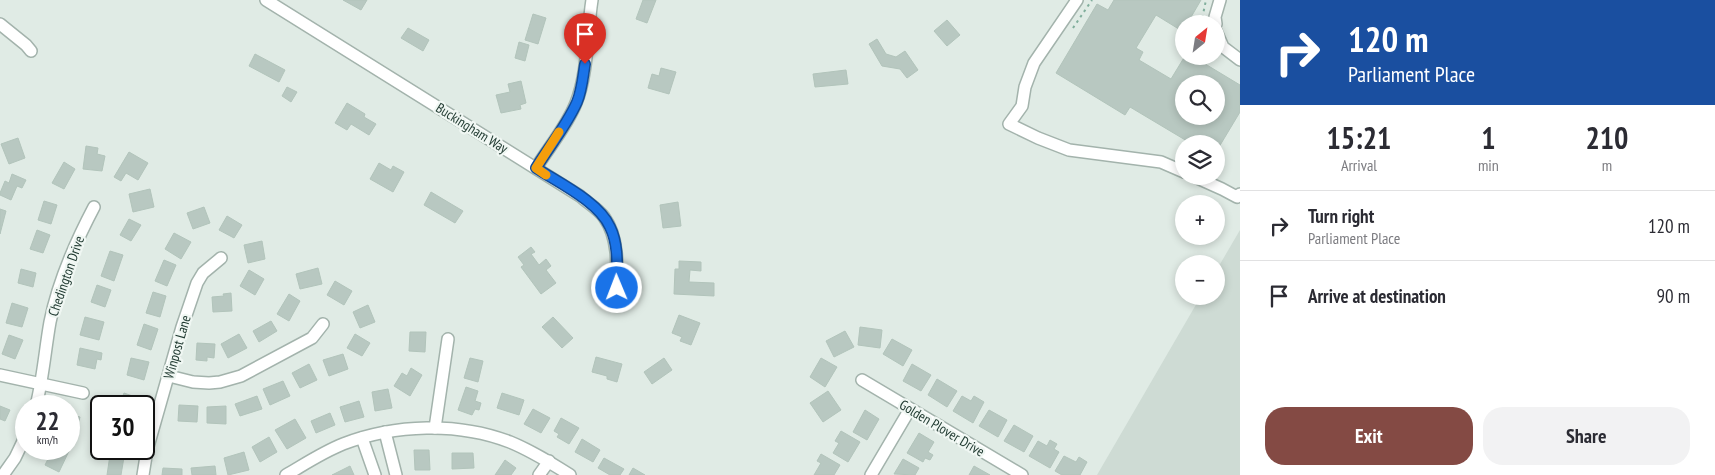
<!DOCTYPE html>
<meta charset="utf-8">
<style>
:root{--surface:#fff;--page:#f2f2f3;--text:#2b2b33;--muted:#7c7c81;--line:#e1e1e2;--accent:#844a44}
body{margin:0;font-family:"PT Sans Narrow",sans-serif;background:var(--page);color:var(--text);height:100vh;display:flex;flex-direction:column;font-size:19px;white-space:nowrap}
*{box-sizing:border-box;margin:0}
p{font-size:16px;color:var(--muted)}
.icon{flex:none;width:28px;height:28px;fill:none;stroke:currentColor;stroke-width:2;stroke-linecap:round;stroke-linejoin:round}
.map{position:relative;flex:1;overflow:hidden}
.side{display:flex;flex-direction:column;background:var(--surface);width:475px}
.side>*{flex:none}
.top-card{background:#1a4fa0;color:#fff;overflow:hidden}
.needle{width:32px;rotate:30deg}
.controls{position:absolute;left:1175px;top:15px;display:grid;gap:10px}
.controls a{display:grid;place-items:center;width:50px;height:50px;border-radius:50%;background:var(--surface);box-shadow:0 2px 8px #0003;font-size:25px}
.speed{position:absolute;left:15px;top:395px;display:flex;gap:10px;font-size:25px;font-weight:700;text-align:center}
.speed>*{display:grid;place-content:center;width:65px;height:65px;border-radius:50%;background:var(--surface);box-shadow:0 2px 8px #0003;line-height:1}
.speed small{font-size:12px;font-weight:400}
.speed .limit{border:2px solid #111;border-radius:8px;background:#fff;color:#111}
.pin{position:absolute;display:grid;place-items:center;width:42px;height:42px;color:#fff;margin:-51px -21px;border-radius:50% 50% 50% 0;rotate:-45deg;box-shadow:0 0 5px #0007}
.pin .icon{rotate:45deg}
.me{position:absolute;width:55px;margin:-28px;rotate:359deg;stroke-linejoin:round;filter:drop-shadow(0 0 4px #0008)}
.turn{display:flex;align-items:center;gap:18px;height:105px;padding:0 25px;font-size:22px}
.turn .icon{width:65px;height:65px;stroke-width:2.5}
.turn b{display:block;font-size:35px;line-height:42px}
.eta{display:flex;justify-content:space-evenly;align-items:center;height:85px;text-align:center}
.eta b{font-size:30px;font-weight:600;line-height:35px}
.primary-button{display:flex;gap:10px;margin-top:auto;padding:10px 25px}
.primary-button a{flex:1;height:58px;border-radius:20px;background:var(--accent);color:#fff;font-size:20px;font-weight:600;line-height:58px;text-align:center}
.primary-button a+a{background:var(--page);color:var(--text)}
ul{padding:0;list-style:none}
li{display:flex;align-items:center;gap:15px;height:70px;padding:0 25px;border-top:1px solid var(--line)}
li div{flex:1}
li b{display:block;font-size:19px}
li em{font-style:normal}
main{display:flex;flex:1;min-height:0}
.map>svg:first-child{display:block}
</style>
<main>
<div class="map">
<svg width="1240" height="475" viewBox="0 0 1240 475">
<rect width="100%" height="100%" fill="#e0ebe5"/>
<path fill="#cedbd4" d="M1240 230V475H1097L1201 296H1216V271Z"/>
<g fill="#b8c8c1" stroke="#b2c4bb" fill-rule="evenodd">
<path d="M343 0H367L361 10Z"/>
<path d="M643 0H656L647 23 636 19Z"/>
<path d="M1114 0H1201L1187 24H1184L1182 31 1156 15 1136 48 1143 52 1139 60 1171 79 1185 56H1192L1240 85V112L1216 152V144H1192L1130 107 1125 115 1056 73 1097 4 1108 10ZM1184 84H1216V116H1184Z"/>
<path d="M533 14 546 18 538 44 525 40Z"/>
<path d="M947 20 960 35 947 46 934 31Z"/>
<path d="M408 28 429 40 423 51 401 38Z"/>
<path d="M877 39 886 54 896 57 905 51 918 70 907 78 900 69 882 66 869 44Z"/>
<path d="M519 42 529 45 525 61 515 58Z"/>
<path d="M255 54 285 70 279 82 249 66Z"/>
<path d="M661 68 676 72 669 94 648 88 652 74 659 76Z"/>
<path d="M846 70 848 84 815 87 813 74Z"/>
<path d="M521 81 526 103 520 105 521 109 501 113 496 95 510 92 508 84Z"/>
<path d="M287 87 297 92 291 102 282 96Z"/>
<path d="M347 103 365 114 364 117 376 124 369 135 351 124 347 130 335 123Z"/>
<path d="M18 138 25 158 9 164 1 144Z"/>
<path d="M86 146 98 148 97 154 105 156 102 171 83 169Z"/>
<path d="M129 152 148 163 138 180 126 173 121 181 114 177Z"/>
<path d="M64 162 75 169 64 189 52 183Z"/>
<path d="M379 163 391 170 393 166 404 172 393 192 370 179Z"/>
<path d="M12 174 26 180 22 188 17 186 11 200 0 195V193L5 181 9 183Z"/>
<path d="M150 189 154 207 133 212 129 194Z"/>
<path d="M431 192 463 211 455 223 424 205Z"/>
<path d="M44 201 57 205 51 224 38 220Z"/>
<path d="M678 202 681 226 663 228 660 205Z"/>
<path d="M204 207 210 223 193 229 187 213Z"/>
<path d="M0 209 6 211 0 234Z"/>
<path d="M227 216 242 225 234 238 219 230Z"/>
<path d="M129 219 141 225 131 241 120 235Z"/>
<path d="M37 230 50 235 43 253 30 249Z"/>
<path d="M174 233 191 242 181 259 165 249Z"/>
<path d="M262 241 265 259 248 263 244 245Z"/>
<path d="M531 247 535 252 531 254 539 265 546 259 551 266 546 270 556 283 541 294 521 267 524 265 518 257Z"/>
<path d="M110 251 123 255 114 281 101 276Z"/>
<path d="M164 260 176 265 167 286 155 281Z"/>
<path d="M679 261 701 262V271L690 270 689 282 714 283V296L674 294 675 269H679Z"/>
<path d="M318 268 322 284 300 289 296 274Z"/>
<path d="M21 269 36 273 33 287 18 283Z"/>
<path d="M249 270 264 279 255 295 240 286Z"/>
<path d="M335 281 352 291 344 305 327 295Z"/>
<path d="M97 285 111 290 105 307 91 302Z"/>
<path d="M153 292 166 296 160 317 146 313Z"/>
<path d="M231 293 232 311 213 312 212 297 224 296 223 294Z"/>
<path d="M289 294 300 301 289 321 277 314Z"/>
<path d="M12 303 28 308 22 327 6 323Z"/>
<path d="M368 305 375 322 360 328 353 312Z"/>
<path d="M679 315 700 323 691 345 680 341 682 337 672 333Z"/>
<path d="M85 317 104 322 99 340 80 335Z"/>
<path d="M553 317 573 338 562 348 542 327Z"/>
<path d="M271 321 277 331 259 342 253 331Z"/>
<path d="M144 324 158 329 151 350 137 345Z"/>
<path d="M860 327 882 330 880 348 858 345Z"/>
<path d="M845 331 854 347 834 357 826 341Z"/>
<path d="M410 332H426L425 352 409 351Z"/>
<path d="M239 334 247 348 228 358 221 344Z"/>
<path d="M355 334 370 343 362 356 347 348Z"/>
<path d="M9 335 23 340 15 359 2 354Z"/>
<path d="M892 339 912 350 903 366 883 354Z"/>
<path d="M197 343 215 344 214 358 207 357V361L196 360Z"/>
<path d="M80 348 102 353 101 360 97 359 95 369 77 365Z"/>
<path d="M343 354 348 369 329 376 323 360Z"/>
<path d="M596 357 622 364 617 382 607 379V376L592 372Z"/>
<path d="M131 358 149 362 144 380 127 375Z"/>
<path d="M470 358 483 361 478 382 464 378Z"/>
<path d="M664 358 672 370 652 384 644 372Z"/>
<path d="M821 358 837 367 825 387 810 377Z"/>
<path d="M309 364 317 380 300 388 292 373Z"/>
<path d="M912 364 931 375 921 391 903 381Z"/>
<path d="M411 368 422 375 410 396 394 386 402 373 407 376Z"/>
<path d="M937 379 957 391 947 407 928 395Z"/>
<path d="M283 381 290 396 270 405 263 389Z"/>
<path d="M466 387 478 391 475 401 481 403 479 410 475 409 472 415 458 410Z"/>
<path d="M388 389 392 408 375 411 372 392Z"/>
<path d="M828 391 841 410 823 422 810 403Z"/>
<path d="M124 393 138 398 135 406H119Z"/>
<path d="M502 393 524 400 519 415 497 408Z"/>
<path d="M257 396 262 409 240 416 235 404Z"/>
<path d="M962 396 971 401 974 396 984 402 973 423 953 411Z"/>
<path d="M359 401 364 417 345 422 340 407Z"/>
<path d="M179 405 198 406 197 422 178 421Z"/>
<path d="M0 406 10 410 5 421 0 419Z"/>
<path d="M226 406V424L207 423V407Z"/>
<path d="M533 409 550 418 541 433 524 424Z"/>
<path d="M865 410 879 419 867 440 853 432Z"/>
<path d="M989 410 1007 420 998 437 979 426Z"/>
<path d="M330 413 335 425 316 433 311 421Z"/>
<path d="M69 414 80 417 74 439 69 437Z"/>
<path d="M561 418 579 428 569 444 557 437 559 434 554 431Z"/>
<path d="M295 419 306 438 287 449 275 430Z"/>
<path d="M1014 425 1033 436 1024 452 1004 441Z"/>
<path d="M841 431 860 442 848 462 833 453 839 443 835 441Z"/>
<path d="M919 433 934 442 928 452 933 455 930 460 925 458 923 462 907 453Z"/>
<path d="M269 437 277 452 260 462 252 447Z"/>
<path d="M582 439 600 450 593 462 575 452Z"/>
<path d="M1050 440 1057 444 1054 449 1059 452 1050 468 1029 456 1038 441 1047 446Z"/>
<path d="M53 449H64L69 451 59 472 45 465Z"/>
<path d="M414 450H429L430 470H415Z"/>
<path d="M244 452 249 470 228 475 224 458Z"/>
<path d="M452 453H473L474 468 452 469Z"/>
<path d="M821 454 840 465 834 475H814L821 463 817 461Z"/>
<path d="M110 455 124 457 121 475H107Z"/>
<path d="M1064 456 1076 462 1079 457 1087 462 1080 475H1062L1055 471Z"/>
<path d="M604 458 624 469 620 475H610L598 468Z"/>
<path d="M903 459 919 468 915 475 894 474Z"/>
<path d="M505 460 516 468 511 475H495Z"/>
<path d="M215 466 216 475H192L191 468Z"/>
<path d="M350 466 354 475H332Z"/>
<path d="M974 466 990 475H969Z"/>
<path d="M163 468 182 469V475H162Z"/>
<path d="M633 468 645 475H629Z"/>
</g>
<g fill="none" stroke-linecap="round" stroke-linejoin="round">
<g stroke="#a3b3ac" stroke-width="14">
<g id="minor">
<path d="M266 0 580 196C588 203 598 209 604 217 620 239 617 271 616 297"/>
<path d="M1077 0 1034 63 1025 87 1022 106 1009 124 1038 138 1069 150 1161 162 1184 172"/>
<path d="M0 24 26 45 31 51"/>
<path d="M1216 24 1215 17 1220 0"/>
<path d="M1216 31 1223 47 1240 60"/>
<path d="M536 168C549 147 567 126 576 103 588 74 587 31 592 0"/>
<path d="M1193 176 1222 189 1237 197 1240 194"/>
<path d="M0 375 83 393"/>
<path d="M169 376 193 382 209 383 220 382 241 376 312 338 323 324"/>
<path d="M862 380 1022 475"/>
<path d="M36 406C43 379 45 350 50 322 58 282 75 243 94 207"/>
<path d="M435 428 448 339"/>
<path d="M385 432 396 475"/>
<path d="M362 438 375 475"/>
<path d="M3 475 15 458 26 435"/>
<path d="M143 475 147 450 182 327 197 283 203 273 221 258"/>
<path d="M286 475C305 464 323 452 343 444 395 424 458 422 510 442 532 451 551 463 570 475"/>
<path d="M539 475 549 461"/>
<path d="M871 475 910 409"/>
</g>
</g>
<g stroke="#80ae9c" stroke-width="2" stroke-dasharray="2.5 4" stroke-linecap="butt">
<path d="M1201 24 1206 0"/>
<path d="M1073 28 1092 0"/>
</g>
<use href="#minor" stroke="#fff" stroke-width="11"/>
</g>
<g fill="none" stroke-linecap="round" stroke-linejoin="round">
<g stroke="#114b97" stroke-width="12">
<path id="route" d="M585 64C583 76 582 90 577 102 567 125 549 147 536 168 559 183 599 202 610 227 619 245 617 268 617 288"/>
</g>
<use href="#route" stroke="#1a73e8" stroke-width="9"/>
<path stroke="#f59e0b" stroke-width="9" d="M546 175 536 168 559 132"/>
</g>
<g text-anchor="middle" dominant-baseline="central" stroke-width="4.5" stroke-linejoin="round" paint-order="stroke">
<g font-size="14" fill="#213b32" stroke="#f0f7f3">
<text transform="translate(472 128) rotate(32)">Buckingham Way</text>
<text transform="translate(66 276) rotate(-71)">Chedington Drive</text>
<text transform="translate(177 347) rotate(-74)">Winpost Lane</text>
<text transform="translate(942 428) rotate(31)">Golden Plover Drive</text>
</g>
</g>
</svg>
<div class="controls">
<a><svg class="needle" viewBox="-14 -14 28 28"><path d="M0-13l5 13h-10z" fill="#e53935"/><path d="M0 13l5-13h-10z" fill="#7c7c81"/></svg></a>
<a><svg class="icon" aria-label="search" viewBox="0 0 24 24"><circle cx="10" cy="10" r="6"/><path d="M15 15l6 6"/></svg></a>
<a><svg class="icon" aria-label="layers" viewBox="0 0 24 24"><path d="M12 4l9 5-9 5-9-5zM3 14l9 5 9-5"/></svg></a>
<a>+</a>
<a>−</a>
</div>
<div class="speed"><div>22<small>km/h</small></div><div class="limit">30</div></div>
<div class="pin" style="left:585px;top:64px;background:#d93025"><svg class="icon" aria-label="arrive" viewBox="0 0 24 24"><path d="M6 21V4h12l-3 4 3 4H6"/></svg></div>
<svg class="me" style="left:617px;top:288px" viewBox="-20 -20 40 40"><circle r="17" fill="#1a73e8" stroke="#fff" stroke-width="3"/><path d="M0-11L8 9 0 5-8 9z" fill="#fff"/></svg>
</div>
<section class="side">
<div class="top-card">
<div class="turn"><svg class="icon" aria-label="right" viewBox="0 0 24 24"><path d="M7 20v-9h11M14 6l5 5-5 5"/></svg><div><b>120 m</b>Parliament Place</div></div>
</div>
<div class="eta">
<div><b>15:21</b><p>Arrival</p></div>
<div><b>1</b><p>min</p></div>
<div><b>210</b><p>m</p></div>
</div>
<ul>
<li><svg class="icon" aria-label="right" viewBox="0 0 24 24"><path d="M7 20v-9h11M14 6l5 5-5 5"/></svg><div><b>Turn right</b><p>Parliament Place</p></div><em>120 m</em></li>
<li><svg class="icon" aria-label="arrive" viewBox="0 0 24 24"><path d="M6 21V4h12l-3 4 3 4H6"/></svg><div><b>Arrive at destination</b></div><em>90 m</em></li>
</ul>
<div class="primary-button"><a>Exit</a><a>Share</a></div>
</section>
</main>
